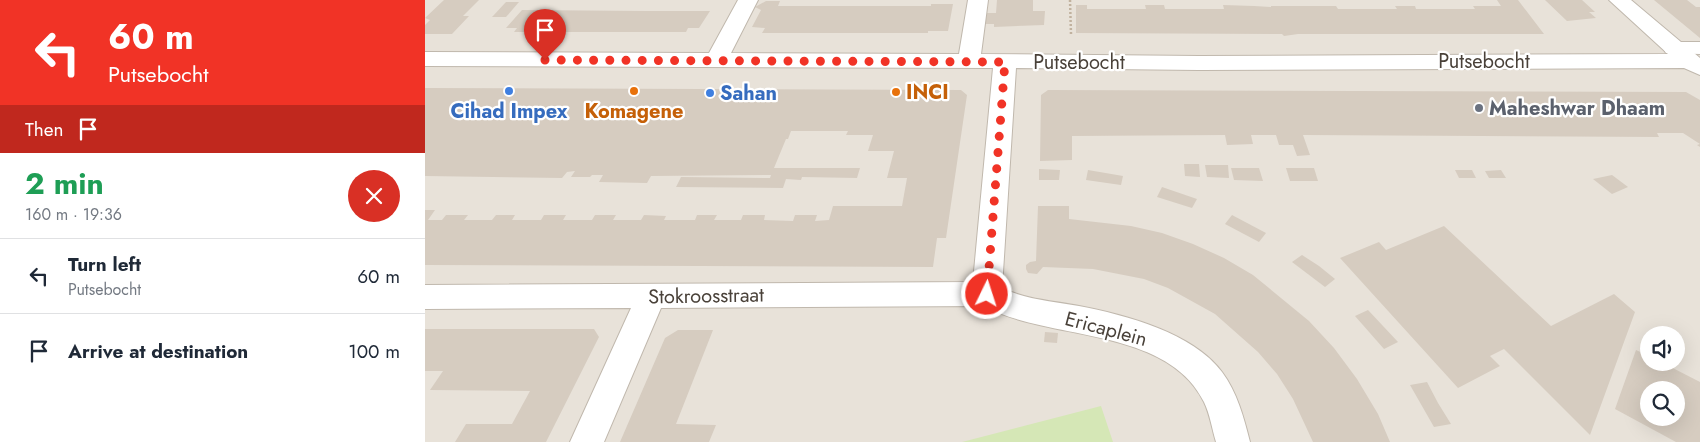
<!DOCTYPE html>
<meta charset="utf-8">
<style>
:root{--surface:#fff;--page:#f6f6f7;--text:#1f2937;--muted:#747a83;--line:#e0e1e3}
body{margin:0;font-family:Jost,sans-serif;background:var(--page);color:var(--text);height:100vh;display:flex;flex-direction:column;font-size:19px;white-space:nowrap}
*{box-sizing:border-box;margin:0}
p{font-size:16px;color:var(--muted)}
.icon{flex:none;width:28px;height:28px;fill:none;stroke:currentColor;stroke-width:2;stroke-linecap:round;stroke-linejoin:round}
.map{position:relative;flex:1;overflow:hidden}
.details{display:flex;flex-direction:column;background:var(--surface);width:425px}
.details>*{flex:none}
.guide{background:#f13326;color:#fff;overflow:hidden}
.tools{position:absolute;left:1215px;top:326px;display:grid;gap:10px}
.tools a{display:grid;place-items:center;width:45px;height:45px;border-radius:50%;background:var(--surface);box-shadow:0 5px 20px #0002;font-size:25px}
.pin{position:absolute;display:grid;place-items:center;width:42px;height:42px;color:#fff;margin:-51px -21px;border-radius:50% 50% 50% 0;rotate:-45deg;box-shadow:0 0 5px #0007}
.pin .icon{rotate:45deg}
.me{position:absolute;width:55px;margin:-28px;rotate:4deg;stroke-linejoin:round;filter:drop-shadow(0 0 4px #0008)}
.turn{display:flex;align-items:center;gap:18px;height:105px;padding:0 25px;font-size:22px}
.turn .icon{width:65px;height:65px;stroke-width:2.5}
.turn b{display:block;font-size:35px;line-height:42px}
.then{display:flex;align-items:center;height:48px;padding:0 25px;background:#0003;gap:10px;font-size:19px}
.round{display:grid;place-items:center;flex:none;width:52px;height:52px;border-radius:26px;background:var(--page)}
.head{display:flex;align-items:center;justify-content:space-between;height:85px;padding:0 25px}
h1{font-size:30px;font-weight:700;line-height:38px;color:#1e9e55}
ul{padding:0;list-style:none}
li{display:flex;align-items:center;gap:15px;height:75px;padding:0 25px;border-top:1px solid var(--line)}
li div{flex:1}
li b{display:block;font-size:19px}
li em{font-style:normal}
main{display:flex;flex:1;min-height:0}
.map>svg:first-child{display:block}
</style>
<main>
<section class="details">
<div class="guide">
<div class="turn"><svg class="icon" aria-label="left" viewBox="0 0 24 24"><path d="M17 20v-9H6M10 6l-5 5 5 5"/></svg><div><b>60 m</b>Putsebocht</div></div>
<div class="then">Then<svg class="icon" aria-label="arrive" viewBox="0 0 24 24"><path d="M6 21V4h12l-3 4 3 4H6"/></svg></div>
</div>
<div class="head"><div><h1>2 min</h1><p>160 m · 19:36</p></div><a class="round" style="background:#d93025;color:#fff"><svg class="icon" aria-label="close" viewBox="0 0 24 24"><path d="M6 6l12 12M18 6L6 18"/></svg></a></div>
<ul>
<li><svg class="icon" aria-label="left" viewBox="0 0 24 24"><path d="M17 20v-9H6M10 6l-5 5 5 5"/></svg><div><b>Turn left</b><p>Putsebocht</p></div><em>60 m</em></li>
<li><svg class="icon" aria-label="arrive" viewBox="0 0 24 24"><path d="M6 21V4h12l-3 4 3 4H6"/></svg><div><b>Arrive at destination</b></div><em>100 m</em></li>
</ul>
</section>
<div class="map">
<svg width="1275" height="442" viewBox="0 0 1275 442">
<rect width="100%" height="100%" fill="#f5f1eb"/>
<path fill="#e8e2d9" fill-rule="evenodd" d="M0 0H1275V442H0ZM1224 335H1251V362H1224ZM1224 390H1251V418H1224Z"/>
<path fill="#d5e7b6" d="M676 406 688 442H537Z"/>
<g fill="#d6ccc0" fill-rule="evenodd">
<path d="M19 0H54L38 16H44L27 34H0V25L5 20 0 18Z"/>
<path d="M572 0H608V11H620L619 25 569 27V24H560L562 13H571Z"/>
<path d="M1072 0H1093L1119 34H873L859 36 857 34 651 33V5H662V9H721L720 5H739L740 9H799L798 5 829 6 846 7V6H911L913 9H972L970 6H990L991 9H1050L1048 6H1076Z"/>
<path d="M1120 0H1157L1170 12H1164L1171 18 1142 21Z"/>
<path d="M1229 0H1262L1271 7H1275V38Z"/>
<path d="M341 1H355L353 6H506V4H528L523 31H503V33H337L340 28 327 27 336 10 330 7Z"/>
<path d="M81 2H94L81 17H67Z"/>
<path d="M97 10 221 11H285L274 28H263L261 32H89L92 28H81Z"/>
<path d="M0 88 536 90 542 95 521 238H512L508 267 0 265V210H10L3 220H17L21 215H43L39 220H67L71 215H90L87 220H116L119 215H141L138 220H167L170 215H191L188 220H216L219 215 241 216 239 220H270L272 215H292L289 220H316L318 215H340L339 220 368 221 370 215H392L390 221 404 220 408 206H477L482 178H462L469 151H443L448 135H421L423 131H366L363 139H361L349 168H435L432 178 377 177 376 180 361 179 358 188 251 187 256 177 345 178 346 175 226 176 222 183 174 182 178 175H167L165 177H146L150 171 142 172 137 178 0 176Z"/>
<path d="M623 90 1261 92 1275 100V147L1272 145 1275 144 1258 133H1232L1234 137 878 135 885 155 872 156 868 145H854L851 135H826L828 144 802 145 800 135 647 136V160L615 161 616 95Z"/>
<path d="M759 164H774L775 177 760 176Z"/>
<path d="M780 165H803L804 178 782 177Z"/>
<path d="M806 168H834L838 181 809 180Z"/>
<path d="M861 168H889L893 181H865Z"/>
<path d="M614 169 635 170 634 180H614Z"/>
<path d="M663 170 698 176 696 185 661 180Z"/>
<path d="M1030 170H1047L1051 178H1034Z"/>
<path d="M1076 170 1081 178H1064L1060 171Z"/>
<path d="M1187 175 1203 187 1187 194 1168 179Z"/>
<path d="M737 187 772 199 767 208 732 197Z"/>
<path d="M613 206H644V219L706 226 737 233 768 244 799 258 828 275 884 321 909 348 932 379 953 414 965 442H888L868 399 852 374 833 352 790 314 743 288 719 279 668 269 618 267 612 274 603 273 601 269V265L605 262 611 261Z"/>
<path d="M807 215 841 233 834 242 800 224Z"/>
<path d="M1019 226 1126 326 1189 294 1210 312 1165 435 1079 349 1065 356 1075 366 1033 388 915 258 954 242 961 250Z"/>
<path d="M877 255 894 266 910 279 900 287 867 262Z"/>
<path d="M943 310 973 342 959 349 930 316Z"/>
<path d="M0 329H169L174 337 121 442H30L41 424H87L105 391 5 390 18 371H0Z"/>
<path d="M253 330H288L251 424 291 425 284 442H195L240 338Z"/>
<path d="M620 332 633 333 632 343 619 342Z"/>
<path d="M1211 350 1224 356V362H1236L1275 382V442H1251L1190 409ZM1224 390H1251V418H1224Z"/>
<path d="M1002 382 1013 403 1026 424 1009 427 985 385Z"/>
</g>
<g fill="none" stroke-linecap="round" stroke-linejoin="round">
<g stroke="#c0b8ad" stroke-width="2">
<path id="pedestrian" d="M1249 42H1275V54L1241 53 1238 48 1241 43Z"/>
</g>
<g stroke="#c0b8ad" stroke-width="2">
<path id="minor" d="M313 0H333L306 53 534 54 543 0H563L556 54 774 56 1243 54 1184 0H1206L1275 58V75L1259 68 774 70 591 68 577 288C602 300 628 301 654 306 701 315 768 333 797 372 812 392 819 418 825 442H791C787 429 785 414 779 402 742 326 622 341 559 306L236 308 179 442H145L206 308 0 309V285L548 282 568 68 0 66V52L284 53Z"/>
</g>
<path stroke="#c1b29f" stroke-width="2.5" stroke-dasharray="2 2" stroke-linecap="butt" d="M645 0 646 34"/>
<use href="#pedestrian" fill="#fff" fill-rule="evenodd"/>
<use href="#minor" fill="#fff" fill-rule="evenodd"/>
</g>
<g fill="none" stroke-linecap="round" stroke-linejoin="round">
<path stroke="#f13326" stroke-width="9" stroke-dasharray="0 16.2" d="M120 60 580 62 562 294"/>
</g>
<g fill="#3f7fe0" stroke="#fff" stroke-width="2">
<circle cx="84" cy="91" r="5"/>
<circle cx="285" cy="93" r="5"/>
</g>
<g fill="#e8710a" stroke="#fff" stroke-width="2">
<circle cx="209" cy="91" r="5"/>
<circle cx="471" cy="92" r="5"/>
</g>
<circle fill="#6b7280" stroke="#fff" stroke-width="2" cx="1054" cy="108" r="5"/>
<g text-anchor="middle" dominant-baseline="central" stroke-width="4.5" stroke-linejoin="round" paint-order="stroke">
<g font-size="20" fill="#494139" stroke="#fff">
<text x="1059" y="61">Putsebocht</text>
<text x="654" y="62">Putsebocht</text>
<text transform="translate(281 296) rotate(-1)">Stokroosstraat</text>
<text transform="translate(681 329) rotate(15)">Ericaplein</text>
</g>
<g font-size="20" font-weight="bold" fill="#c56008" stroke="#fff" text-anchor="start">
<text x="481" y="92">INCI</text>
<text x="209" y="111" text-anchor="middle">Komagene</text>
</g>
<g font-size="20" font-weight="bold" fill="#366cbe" stroke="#fff" text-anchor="start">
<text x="295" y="93">Sahan</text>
<text x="84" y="111" text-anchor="middle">Cihad Impex</text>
</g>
<g font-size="20" font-weight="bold" fill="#5b616d" stroke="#fff" text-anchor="start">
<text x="1064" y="108">Maheshwar Dhaam</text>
</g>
</g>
</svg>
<div class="tools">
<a><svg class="icon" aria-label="sound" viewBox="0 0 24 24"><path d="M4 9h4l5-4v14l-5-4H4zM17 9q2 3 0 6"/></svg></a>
<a><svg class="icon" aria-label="search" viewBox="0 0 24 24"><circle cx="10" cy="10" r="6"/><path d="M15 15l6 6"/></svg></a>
</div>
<div class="pin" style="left:120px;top:60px;background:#d93025"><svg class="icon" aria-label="arrive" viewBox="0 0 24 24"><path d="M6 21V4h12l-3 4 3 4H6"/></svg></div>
<svg class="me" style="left:562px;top:294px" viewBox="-20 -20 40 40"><circle r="17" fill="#f13326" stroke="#fff" stroke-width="3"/><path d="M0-11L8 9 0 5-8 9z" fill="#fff"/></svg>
</div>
</main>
